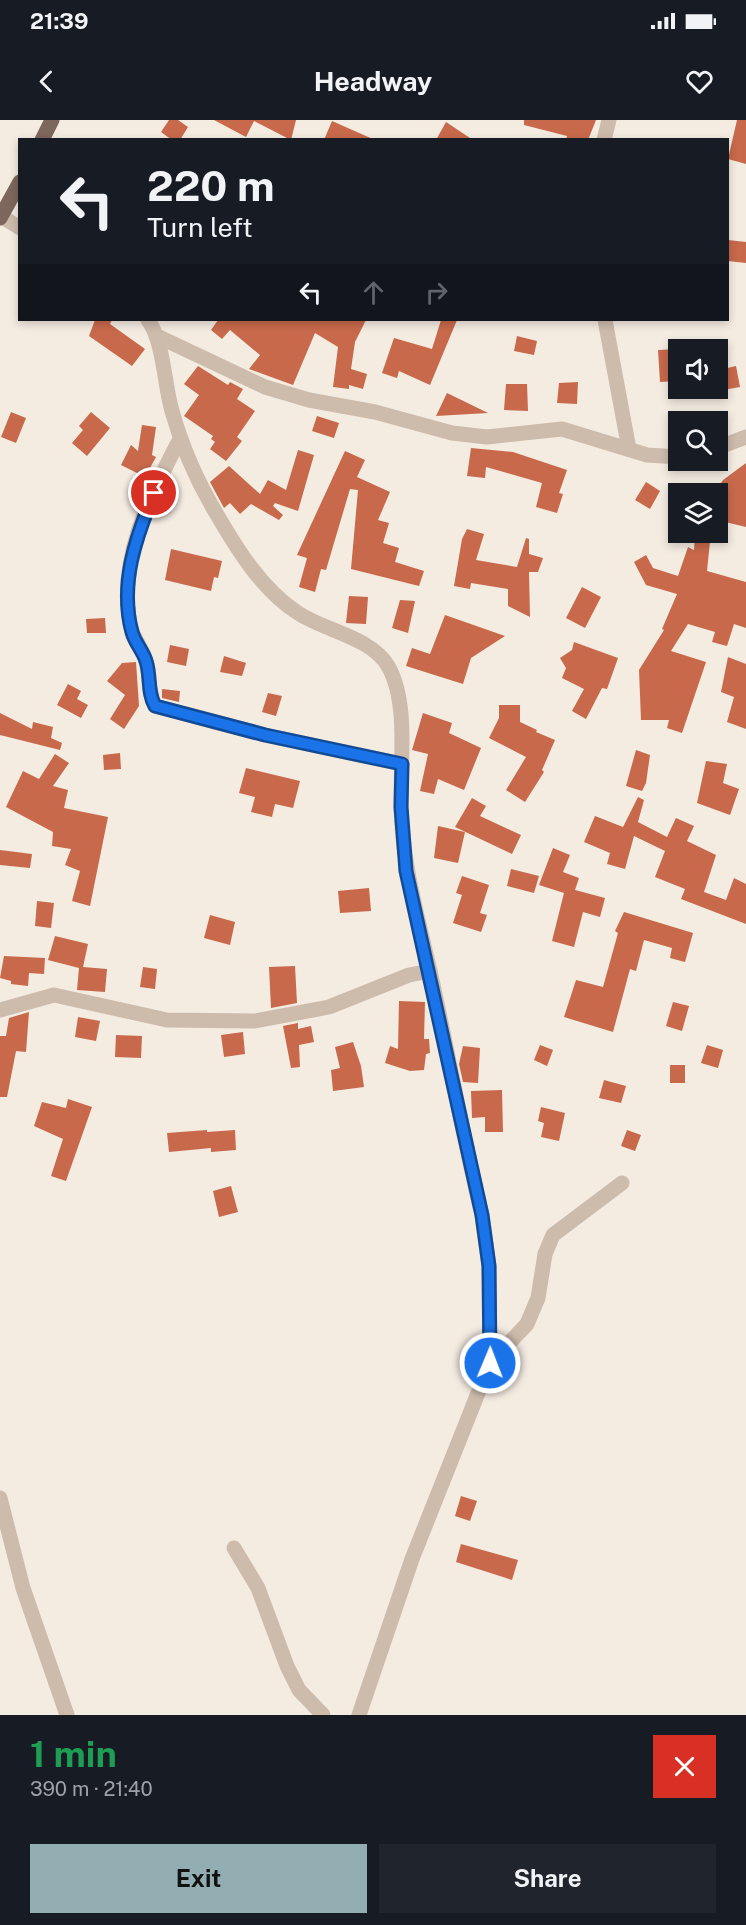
<!DOCTYPE html>
<meta charset="utf-8">
<style>
:root{--surface:#171b24;--page:#20242c;--text:#f1f3f6;--muted:#9ea1a6;--accent:#92aeb2}
body{margin:0;font-family:"Public Sans",sans-serif;background:var(--page);color:var(--text);height:100vh;display:flex;flex-direction:column;font-size:22px;white-space:nowrap}
*{box-sizing:border-box;margin:0}
p{font-size:20px;color:var(--muted)}
.icon{flex:none;width:33px;height:33px;fill:none;stroke:currentColor;stroke-width:2;stroke-linecap:round;stroke-linejoin:round}
.map{position:relative;height:1595px;overflow:hidden}
.sheet{display:flex;flex-direction:column;background:var(--surface);flex:1}
.sheet>*{flex:none}
.banner{position:absolute;left:18px;top:18px;width:711px;height:183px;border-radius:0px;box-shadow:0 3px 9px #0003;background:#171b24;color:var(--text);overflow:hidden}
.controls{position:absolute;left:668px;top:219px;display:grid;gap:12px}
.controls a{display:grid;place-items:center;width:60px;height:60px;border-radius:0px;background:var(--surface);box-shadow:0 3px 9px #0003;font-size:30px}
.pin{position:absolute;display:grid;place-items:center;width:51px;height:51px;color:#fff;margin:-26px;border:3px solid #fff;border-radius:50%;box-shadow:0 2px 6px #0007}
.me{position:absolute;width:66px;margin:-33px;rotate:1deg;stroke-linejoin:round;filter:drop-shadow(0 0 4px #0008)}
.turn{display:flex;align-items:center;gap:21px;height:126px;padding:0 30px;font-size:27px}
.turn .icon{width:78px;height:78px;stroke-width:2.5}
.turn b{display:block;font-size:42px;line-height:51px}
.lanes{display:flex;align-items:center;height:57px;padding:0 30px;background:#0003;justify-content:center;gap:30px;direction:ltr}
.lanes .off{opacity:.35}
.round{display:grid;place-items:center;flex:none;width:63px;height:63px;border-radius:0px;background:var(--page)}
.head{display:flex;align-items:center;justify-content:space-between;height:102px;padding:0 30px}
h1{font-size:36px;font-weight:700;line-height:45px;color:#1e9e55}
.cta{display:flex;gap:12px;margin-top:auto;padding:12px 30px}
.cta a{flex:1;height:69px;border-radius:0px;background:var(--accent);color:#111;font-size:24px;font-weight:700;line-height:69px;text-align:center}
.cta a+a{background:var(--page);color:var(--text)}
.status{display:flex;justify-content:space-between;align-items:center;height:42px;padding:0 30px;background:var(--surface);direction:ltr}
.status svg{height:16px;fill:currentColor}
header{display:flex;justify-content:space-between;align-items:center;height:78px;padding:0 30px;background:var(--surface);font-size:27px;font-weight:700}
.map>svg:first-child{display:block}
</style>
<div class="status"><b>21:39</b><svg viewBox="0 0 49 12"><path d="M0 12V9h3v3zM5 12V6h3v6zM10 12V3h3v9zM15 12V0h3v12zM26 1h20v11H26zM47 4h2v5h-2z"/></svg></div>
<header><svg class="icon" aria-label="back" viewBox="0 0 24 24"><path d="M15 5l-7 7 7 7"/></svg>Headway<svg class="icon" aria-label="heart" viewBox="0 0 24 24"><path d="M12 20l-8-8c-3-5 5-10 8-4 3-6 11-1 8 4z"/></svg></header>
<div class="map">
<svg width="746" height="1595" viewBox="0 0 746 1595">
<rect width="100%" height="100%" fill="#f4ebe1"/>
<g fill="#c8694b">
<path d="M169 0H178L188 7 180 20H172L161 12Z"/>
<path d="M214 0H296L291 20 254 1 246 17Z"/>
<path d="M524 0H596L588 20H566L567 16 524 5Z"/>
<path d="M737 0H746V44L728 39Z"/>
<path d="M332 1 375 20H324Z"/>
<path d="M446 2 473 20H436Z"/>
<path d="M728 120 746 122V143L728 141Z"/>
<path d="M95 200H112L110 204 145 229 132 246 89 216Z"/>
<path d="M218 200H366L355 222 351 249 367 254 363 269 349 265V269L333 267 338 227 315 213 293 265 249 249 260 235 230 210 222 219 211 210Z"/>
<path d="M441 200H457L430 265 399 251 397 258 382 253 394 218 432 229Z"/>
<path d="M517 216 537 221 534 235 514 231Z"/>
<path d="M658 230 678 229V261L660 262Z"/>
<path d="M198 246 228 265 230 262 243 269 237 279 255 291 237 317 242 321 226 341 210 329 215 322 211 319 213 316 184 296 199 275 184 264Z"/>
<path d="M736 246 740 267 723 270 719 250Z"/>
<path d="M578 262 577 284 557 283 559 263Z"/>
<path d="M506 264H527L528 291 504 290Z"/>
<path d="M447 273 488 293 436 296Z"/>
<path d="M11 292 26 298 16 323 1 317Z"/>
<path d="M91 292 110 308 87 336 72 323 83 310 79 306Z"/>
<path d="M317 296 339 303 334 318 312 311Z"/>
<path d="M142 305 156 307 152 335 156 337 145 357 121 345 131 325 138 331Z"/>
<path d="M471 328 513 332 567 350 559 373 563 374 557 393 536 387 542 363 486 347 485 358 467 356Z"/>
<path d="M298 330 314 335 298 391 275 383 273 386 283 395 279 400 251 384 240 394 230 383 224 388 210 362 229 346 260 374 268 360 286 370Z"/>
<path d="M345 331 365 340 357 357 390 372 378 400 389 403 383 423 399 428 395 442 424 451 419 466 351 449 358 370 350 369 326 450 321 449 315 472 299 467 307 438 297 435Z"/>
<path d="M746 343V407L717 400V369L723 360Z"/>
<path d="M646 362 660 371 650 389 635 380Z"/>
<path d="M467 409 484 414 476 440 517 447 526 418 529 419V434L543 438 538 452H529L530 497 508 486V469L471 463 470 469 454 466 462 419Z"/>
<path d="M695 412H711L707 451 746 462V508L734 504 727 526 712 522 715 512 688 504 671 531 706 542 682 613 667 608 669 600H641L639 550 664 510 662 509 677 474 646 465 634 442 646 435 653 448 678 456 688 427 694 430Z"/>
<path d="M171 429 222 441 218 458 214 457 211 471 165 460Z"/>
<path d="M582 467 601 477 585 508 566 498Z"/>
<path d="M349 476 368 477 366 504 346 503Z"/>
<path d="M400 480 415 481 408 513 392 508Z"/>
<path d="M445 495 505 516 471 538 463 564 406 546 412 528 430 534Z"/>
<path d="M105 498 106 513H87L86 499Z"/>
<path d="M574 522 618 538 607 569 602 568 586 599 572 591 584 569 562 558 566 548 560 538 572 530Z"/>
<path d="M170 525 189 529 186 546 167 542Z"/>
<path d="M224 536 246 543 242 556 220 552Z"/>
<path d="M728 537 746 544V609L727 602 734 577 721 572Z"/>
<path d="M136 542 139 586 124 609 110 599 125 575 107 561 122 543Z"/>
<path d="M68 564 81 571 77 579 88 585 81 598 57 585Z"/>
<path d="M162 569 180 571 179 582 162 578Z"/>
<path d="M268 573 282 576 276 596 262 592Z"/>
<path d="M499 585H520V602L537 610 536 612 555 620 542 650 544 652 525 682 506 670 526 637 489 618 499 598Z"/>
<path d="M0 593 32 609 33 602 53 607 51 618 62 623 60 630 0 615Z"/>
<path d="M423 593 452 603 449 613 481 628 464 670 438 659 434 674 420 671 428 634 412 630Z"/>
<path d="M636 630 650 635 646 663 642 671 626 666Z"/>
<path d="M120 633 121 649 104 650 103 635Z"/>
<path d="M55 634 69 643 53 666 68 670 64 688 108 697 90 786 72 781 80 751 65 745 71 729 52 726 53 712 6 687 23 651 39 659Z"/>
<path d="M706 641 727 644 723 663 739 669 730 695 697 683Z"/>
<path d="M246 648 300 661 293 688 275 684 272 697 251 692 255 677 239 673Z"/>
<path d="M638 677 644 680 638 702 667 717 676 698 694 706 687 721 716 735 704 772 726 780 734 758 746 764V804L681 779 685 769 655 757 665 731 634 716 625 749 607 744 610 733 584 722 595 696 623 707Z"/>
<path d="M472 678 486 686 480 696 521 715 512 734 455 707Z"/>
<path d="M438 706 465 712 458 743 434 738Z"/>
<path d="M553 728 570 735 563 752 579 758 575 770 605 778 600 797 583 792 574 827 552 821 564 773 539 765Z"/>
<path d="M0 730 32 734 30 748 0 745Z"/>
<path d="M511 749 539 756 534 773 507 766Z"/>
<path d="M462 756 489 765 480 793 487 795 481 812 453 803 462 775 456 773Z"/>
<path d="M369 768 371 791 340 793 338 771Z"/>
<path d="M37 781 54 783 51 808 35 806Z"/>
<path d="M624 792 693 813 685 842 670 838 672 828 644 820 636 851 630 849 613 912 564 897 576 860 603 867 618 813 615 811Z"/>
<path d="M210 795 235 802 230 825 204 818Z"/>
<path d="M55 816 88 824 83 847 107 849 105 872 77 870 79 848 48 840Z"/>
<path d="M4 836 45 838 44 854 29 853 28 866 11 864V861L0 858Z"/>
<path d="M295 846 297 883 271 888 269 847Z"/>
<path d="M143 847 157 849 155 869 140 867Z"/>
<path d="M399 881 425 882 424 919H429L430 933 426 934 424 950 410 951 385 943 390 926 398 929Z"/>
<path d="M673 882 689 886 682 911 666 906Z"/>
<path d="M29 892 26 932 16 931 7 977H0V916H6L9 898Z"/>
<path d="M78 897 100 901 96 921 75 917Z"/>
<path d="M298 903V909L311 906 314 922 299 925 300 947 291 948 283 906Z"/>
<path d="M243 912 245 934 224 937 221 915Z"/>
<path d="M116 915 142 916 141 938 115 937Z"/>
<path d="M353 922 361 946 364 967 333 971 331 950 340 948 335 927Z"/>
<path d="M540 925 553 930 547 946 534 940Z"/>
<path d="M707 925 723 930 718 948 701 943Z"/>
<path d="M463 926 480 928 478 963 463 962 459 944Z"/>
<rect x="670" y="945" width="15" height="18"/>
<path d="M604 960 626 966 621 983 599 978Z"/>
<path d="M502 970 503 1012H485V997L472 998 471 971Z"/>
<path d="M68 979 92 987 66 1061 51 1056 63 1019 34 1006 42 982 66 988Z"/>
<path d="M541 987 565 993 559 1021 541 1017 544 1003 538 1001Z"/>
<path d="M207 1010V1012L235 1010 236 1030 211 1032V1028L169 1032 167 1013Z"/>
<path d="M627 1010 641 1015 635 1031 621 1026Z"/>
<path d="M231 1066 238 1092 219 1097 213 1071Z"/>
<path d="M461 1376 477 1381 470 1401 455 1396Z"/>
<path d="M461 1424 518 1440 512 1460 456 1442Z"/>
</g>
<g fill="none" stroke-linecap="round" stroke-linejoin="round">
<g stroke="#cdbbac" stroke-width="15">
<path d="M604 20 609 0"/>
<path d="M1 96 20 108"/>
<path d="M148 200C164 222 164 264 172 291 182 327 197 361 216 393 237 429 262 470 298 493 325 511 371 517 388 546 409 582 400 645 401 686 402 748 421 808 434 869 450 944 464 1020 482 1095L489 1146 490 1243 412 1439 359 1595"/>
<path d="M605 200 629 329"/>
<path d="M157 216 265 267 309 280 375 292 452 313 487 317 562 309 647 335 678 337"/>
<path d="M180 319C150 375 116 443 131 508 134 520 143 529 146 541 151 556 147 572 155 586L265 615 402 644"/>
<path d="M717 328 746 317"/>
<path d="M0 890 54 875 167 900 255 901 329 887 409 855 430 851"/>
<path d="M490 1243 527 1204 538 1178 545 1134 553 1115 622 1063"/>
<path d="M0 1378 23 1468 67 1595"/>
<path d="M234 1428 258 1468 287 1546 299 1570 323 1595"/>
</g>
<g stroke="#7d675c" stroke-width="15">
<path d="M42 20 52 0"/>
<path d="M0 98 20 62"/>
</g>
</g>
<g fill="none" stroke-linecap="round" stroke-linejoin="round">
<g stroke="#114b97" stroke-width="15">
<path id="route" d="M154 373C136 417 119 464 132 512 135 523 143 531 146 541 151 556 147 572 155 586L265 615 402 644 401 687 406 751 482 1095 489 1146 490 1243"/>
</g>
<use href="#route" stroke="#1a73e8" stroke-width="10"/>
</g>
</svg>
<div class="controls">
<a><svg class="icon" aria-label="sound" viewBox="0 0 24 24"><path d="M4 9h4l5-4v14l-5-4H4zM17 9q2 3 0 6"/></svg></a>
<a><svg class="icon" aria-label="search" viewBox="0 0 24 24"><circle cx="10" cy="10" r="6"/><path d="M15 15l6 6"/></svg></a>
<a><svg class="icon" aria-label="layers" viewBox="0 0 24 24"><path d="M12 4l9 5-9 5-9-5zM3 14l9 5 9-5"/></svg></a>
</div>
<div class="pin" style="left:154px;top:373px;background:#d93025"><svg class="icon" aria-label="arrive" viewBox="0 0 24 24"><path d="M6 21V4h12l-3 4 3 4H6"/></svg></div>
<svg class="me" style="left:490px;top:1243px" viewBox="-20 -20 40 40"><circle r="17" fill="#1a73e8" stroke="#fff" stroke-width="3"/><path d="M0-11L8 9 0 5-8 9z" fill="#fff"/></svg>
<div class="banner">
<div class="turn"><svg class="icon" aria-label="left" viewBox="0 0 24 24"><path d="M17 20v-9H6M10 6l-5 5 5 5"/></svg><div><b>220 m</b>Turn left</div></div>
<div class="lanes"><svg class="icon" aria-label="left" viewBox="0 0 24 24"><path d="M17 20v-9H6M10 6l-5 5 5 5"/></svg><svg class="icon off" aria-label="ahead" viewBox="0 0 24 24"><path d="M12 20V5M6 11l6-6 6 6"/></svg><svg class="icon off" aria-label="right" viewBox="0 0 24 24"><path d="M7 20v-9h11M14 6l5 5-5 5"/></svg></div>
</div>
</div>
<section class="sheet">
<div class="head"><div><h1>1 min</h1><p>390 m · 21:40</p></div><a class="round" style="background:#d93025;color:#fff"><svg class="icon" aria-label="close" viewBox="0 0 24 24"><path d="M6 6l12 12M18 6L6 18"/></svg></a></div>
<div class="cta"><a>Exit</a><a>Share</a></div>
</section>
